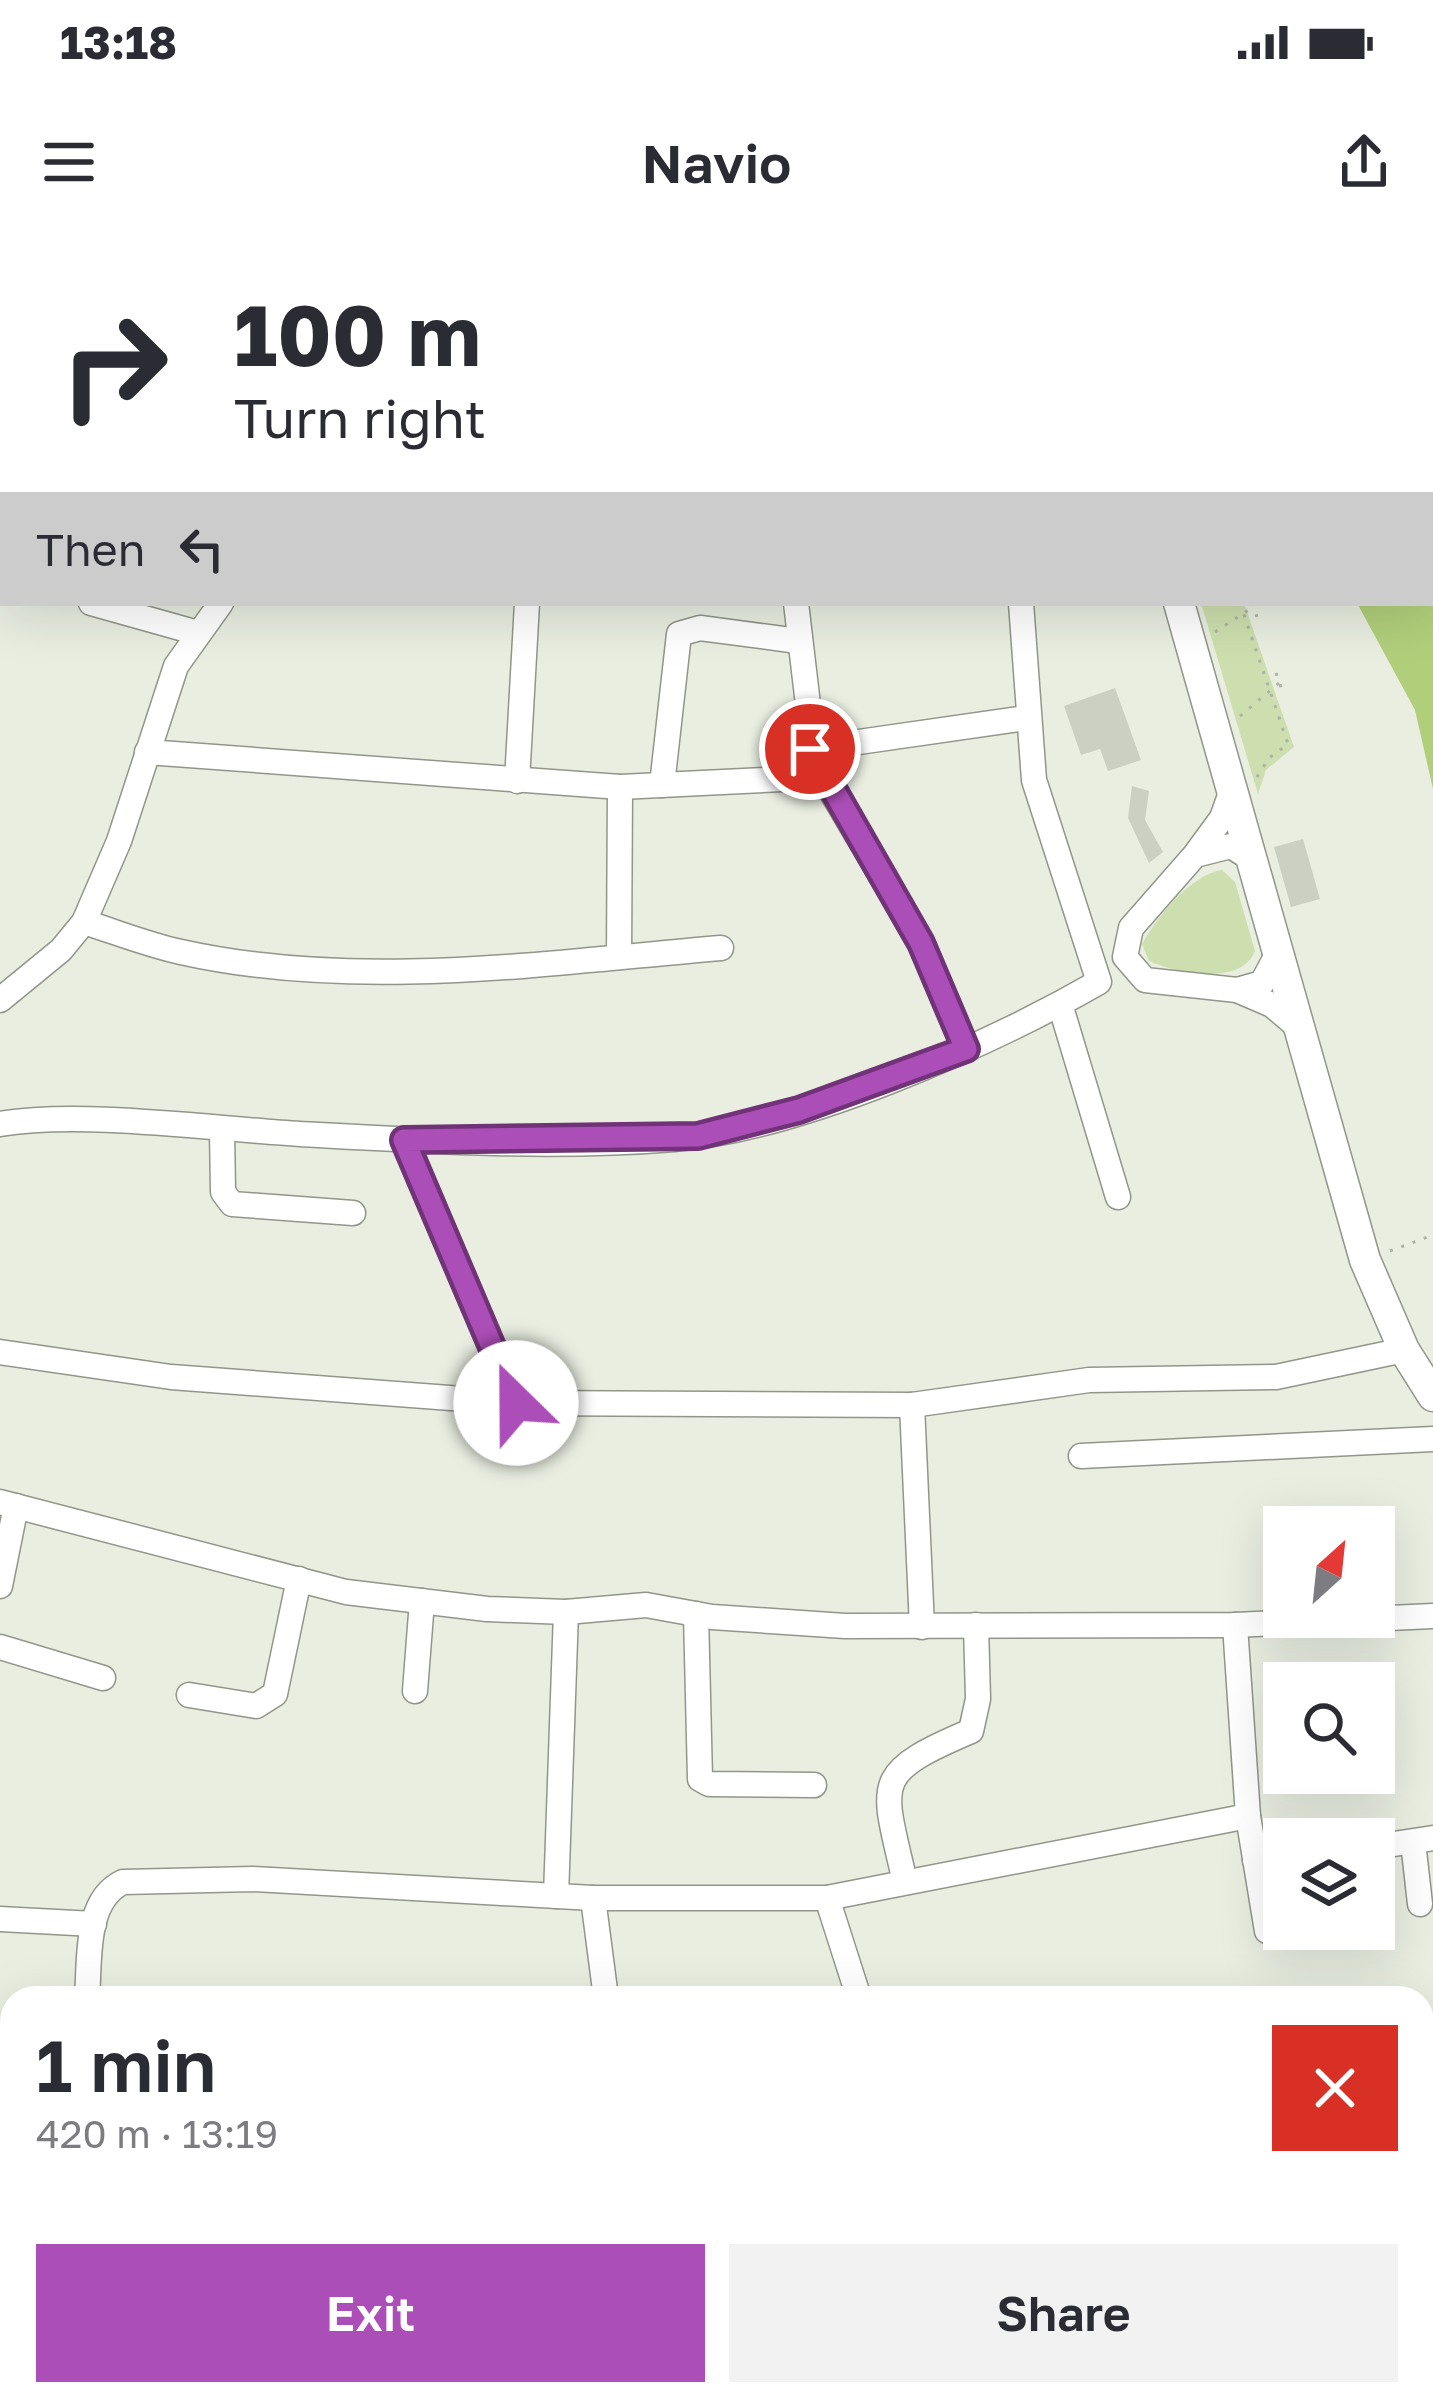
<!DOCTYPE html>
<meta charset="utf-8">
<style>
:root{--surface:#fff;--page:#f2f2f3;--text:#2b2b33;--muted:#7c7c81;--accent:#ac4eb7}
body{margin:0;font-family:"Golos Text",sans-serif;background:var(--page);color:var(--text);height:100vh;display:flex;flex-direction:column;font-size:45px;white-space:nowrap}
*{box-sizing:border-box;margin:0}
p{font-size:39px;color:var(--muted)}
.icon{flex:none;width:66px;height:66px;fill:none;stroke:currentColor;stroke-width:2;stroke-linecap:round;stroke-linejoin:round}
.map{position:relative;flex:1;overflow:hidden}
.details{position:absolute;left:0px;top:1746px;width:1434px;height:420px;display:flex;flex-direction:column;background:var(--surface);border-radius:36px 36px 0 0;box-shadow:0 12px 48px #0002}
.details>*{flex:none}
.top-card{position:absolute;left:0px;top:0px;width:1434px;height:366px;box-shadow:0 12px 48px #0002;background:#fff;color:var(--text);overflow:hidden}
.needle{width:78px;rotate:27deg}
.fabs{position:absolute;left:1263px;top:1266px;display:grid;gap:24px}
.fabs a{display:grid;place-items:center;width:132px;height:132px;border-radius:0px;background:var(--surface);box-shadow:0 12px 48px #0002;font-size:60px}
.pin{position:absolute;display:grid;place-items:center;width:102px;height:102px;color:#fff;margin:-51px;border:6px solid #fff;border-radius:50%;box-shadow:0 3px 12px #0007}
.me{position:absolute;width:132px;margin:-66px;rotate:337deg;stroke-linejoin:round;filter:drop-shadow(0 0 9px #0008)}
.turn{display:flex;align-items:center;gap:42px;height:252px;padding:0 36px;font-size:54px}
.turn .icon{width:156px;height:156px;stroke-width:2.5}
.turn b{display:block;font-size:84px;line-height:102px}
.then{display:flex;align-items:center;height:114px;padding:0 36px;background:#0003;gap:24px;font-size:45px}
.round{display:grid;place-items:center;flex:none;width:126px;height:126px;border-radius:0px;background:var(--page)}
.summary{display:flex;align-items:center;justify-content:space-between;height:204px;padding:0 36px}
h1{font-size:72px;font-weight:600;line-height:90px}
.button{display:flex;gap:24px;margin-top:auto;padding:24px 36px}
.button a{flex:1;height:138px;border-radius:0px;background:var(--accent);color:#fff;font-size:48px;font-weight:600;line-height:138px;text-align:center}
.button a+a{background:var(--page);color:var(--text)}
.status{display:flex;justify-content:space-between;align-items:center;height:84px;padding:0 60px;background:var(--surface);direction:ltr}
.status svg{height:33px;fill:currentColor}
header{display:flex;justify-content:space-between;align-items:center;height:156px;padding:0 36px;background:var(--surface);font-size:54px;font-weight:600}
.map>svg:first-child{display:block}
</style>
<div class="status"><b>13:18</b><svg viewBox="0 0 49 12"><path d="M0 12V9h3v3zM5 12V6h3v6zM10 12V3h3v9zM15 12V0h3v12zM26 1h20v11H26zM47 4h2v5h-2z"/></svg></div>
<header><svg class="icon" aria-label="menu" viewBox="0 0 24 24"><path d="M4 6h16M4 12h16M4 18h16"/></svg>Navio<svg class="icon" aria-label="share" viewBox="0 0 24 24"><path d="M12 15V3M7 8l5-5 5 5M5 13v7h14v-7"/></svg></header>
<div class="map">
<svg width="1433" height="2166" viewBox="0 0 1433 2166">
<rect width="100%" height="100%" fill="#e9eee1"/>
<g fill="#cddfae">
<path d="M1201 363H1244L1294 507 1266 530 1258 554Z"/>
<path d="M1222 630 1235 642 1255 711C1241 746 1178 734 1149 721L1142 704C1157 677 1190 635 1222 630Z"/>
</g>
<path fill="#b1cf7b" d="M1216 0H1433V549L1415 470 1357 363H1431V3Z"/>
<g fill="#cbd0c3">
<path d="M1115 448 1141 520 1108 531 1100 509 1081 515 1064 466Z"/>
<path d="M1132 546 1149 551 1145 580 1163 612 1149 623 1128 578Z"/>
<path d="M1303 599 1320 659 1291 667 1274 607Z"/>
</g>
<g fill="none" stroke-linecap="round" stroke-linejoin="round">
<g stroke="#919689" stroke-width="27">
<g id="minor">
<path d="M322 3V0"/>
<path d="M491 3 492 0"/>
<path d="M0 328 3 330"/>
<path d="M91 363 198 393"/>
<path d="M796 363 815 524 921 703 966 809"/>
<path d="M810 509 1026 478"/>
<path d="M147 512 620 547 823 537"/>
<path d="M517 541 527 363"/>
<path d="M662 545 679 394 700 388 798 401"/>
<path d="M1197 612 1222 578 1233 547"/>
<path d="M1253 620 1231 606 1195 615 1131 688 1125 717 1145 740 1237 750 1262 743 1278 713"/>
<path d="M84 682C116 692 148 705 181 712 355 751 545 723 721 708"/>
<path d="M619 717 620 547"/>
<path d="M1237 750 1272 765 1298 787"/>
<path d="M0 760 61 710 84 682 119 601 176 426 221 363"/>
<path d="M1060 764 1118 957"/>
<path d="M0 884C81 870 214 889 300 894 423 901 551 909 674 899 798 890 991 804 1099 742L1034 540 1021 363"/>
<path d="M222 890 223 952 232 964 353 973"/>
<path d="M404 900 516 1163"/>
<path d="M0 1112 171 1137 516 1163 912 1165 1089 1140 1276 1137 1404 1110"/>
<path d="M912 1165 922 1387"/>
<path d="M1081 1216 1433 1199"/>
<path d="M0 1262 346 1352 487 1369 566 1372 646 1365 712 1377 845 1386 1235 1385 1433 1376"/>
<path d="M0 1346 16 1266"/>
<path d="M696 1374 700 1539 709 1544 814 1545"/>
<path d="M1235 1385 1248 1576 1267 1691"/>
<path d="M0 1407 103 1438"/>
<path d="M415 1451 422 1361"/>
<path d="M189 1455 256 1466 275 1454 299 1339"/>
<path d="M1413 1602 1420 1664"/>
<path d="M1374 1607 1433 1598"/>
<path d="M1255 1620 1284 1617"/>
<path d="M905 1642C882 1541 870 1534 971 1491L978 1459 976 1385"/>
<path d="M556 1656 566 1372"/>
<path d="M593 1658 606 1758"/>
<path d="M827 1658 859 1758"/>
<path d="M0 1679 94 1684"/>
<path d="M87 1758C90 1721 84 1660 123 1642L253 1639 593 1658H827L1248 1576"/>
<path d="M0 1845H12"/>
<path d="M553 2154 556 2166"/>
<path d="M63 2166V2154"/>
<path d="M1305 2166 1343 2160"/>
</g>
</g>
<g stroke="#919689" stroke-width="33">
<g id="tertiary">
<path d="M1068 0 1069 3"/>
<path d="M1179 363 1365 1020 1404 1110 1433 1156"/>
</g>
</g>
<g stroke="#919689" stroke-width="36">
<g id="secondary">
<path d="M1422 1955 1433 1953"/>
<path d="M278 2166 377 2154"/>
</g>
</g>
<g stroke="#aeb2a7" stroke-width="3" stroke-dasharray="3 9" stroke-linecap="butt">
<path d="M1240 363 1288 504 1269 518 1257 537"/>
<path d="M1252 363 1257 377"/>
<path d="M1215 392 1253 367"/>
<path d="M1276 433 1283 453"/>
<path d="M1240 476 1279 443"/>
<path d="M1390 1011 1433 995"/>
</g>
<use href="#minor" stroke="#fff" stroke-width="24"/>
<use href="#tertiary" stroke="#fff" stroke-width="30"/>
<use href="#secondary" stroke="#fff" stroke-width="33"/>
</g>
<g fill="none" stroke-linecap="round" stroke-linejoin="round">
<g stroke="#703377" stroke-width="30">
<path id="route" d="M516 1163 404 900 698 896 799 870 966 809 921 703 810 509"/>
</g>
<use href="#route" stroke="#ac4eb7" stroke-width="21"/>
</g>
</svg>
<div class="fabs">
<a><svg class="needle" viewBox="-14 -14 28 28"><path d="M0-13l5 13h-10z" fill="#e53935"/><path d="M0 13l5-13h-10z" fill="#7c7c81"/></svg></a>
<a><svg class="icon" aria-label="search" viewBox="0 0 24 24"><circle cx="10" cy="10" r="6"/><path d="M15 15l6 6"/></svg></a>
<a><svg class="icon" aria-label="layers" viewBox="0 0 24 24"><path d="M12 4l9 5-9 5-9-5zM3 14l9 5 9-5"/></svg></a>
</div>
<div class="pin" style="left:810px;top:509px;background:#d93025"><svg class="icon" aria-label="arrive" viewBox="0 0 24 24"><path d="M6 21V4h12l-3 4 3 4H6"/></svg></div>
<svg class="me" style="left:516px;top:1163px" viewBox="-20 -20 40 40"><circle r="19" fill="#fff"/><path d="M0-13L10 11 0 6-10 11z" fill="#ac4eb7"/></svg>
<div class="top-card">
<div class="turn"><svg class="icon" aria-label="right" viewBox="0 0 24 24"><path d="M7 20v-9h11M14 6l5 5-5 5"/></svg><div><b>100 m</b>Turn right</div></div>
<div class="then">Then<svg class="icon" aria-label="left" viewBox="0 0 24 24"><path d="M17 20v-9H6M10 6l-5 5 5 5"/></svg></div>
</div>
<section class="details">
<div class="summary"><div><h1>1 min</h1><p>420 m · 13:19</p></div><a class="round" style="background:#d93025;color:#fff"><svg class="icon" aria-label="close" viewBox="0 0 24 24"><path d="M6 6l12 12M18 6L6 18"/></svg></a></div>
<div class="button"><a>Exit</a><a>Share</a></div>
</section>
</div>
